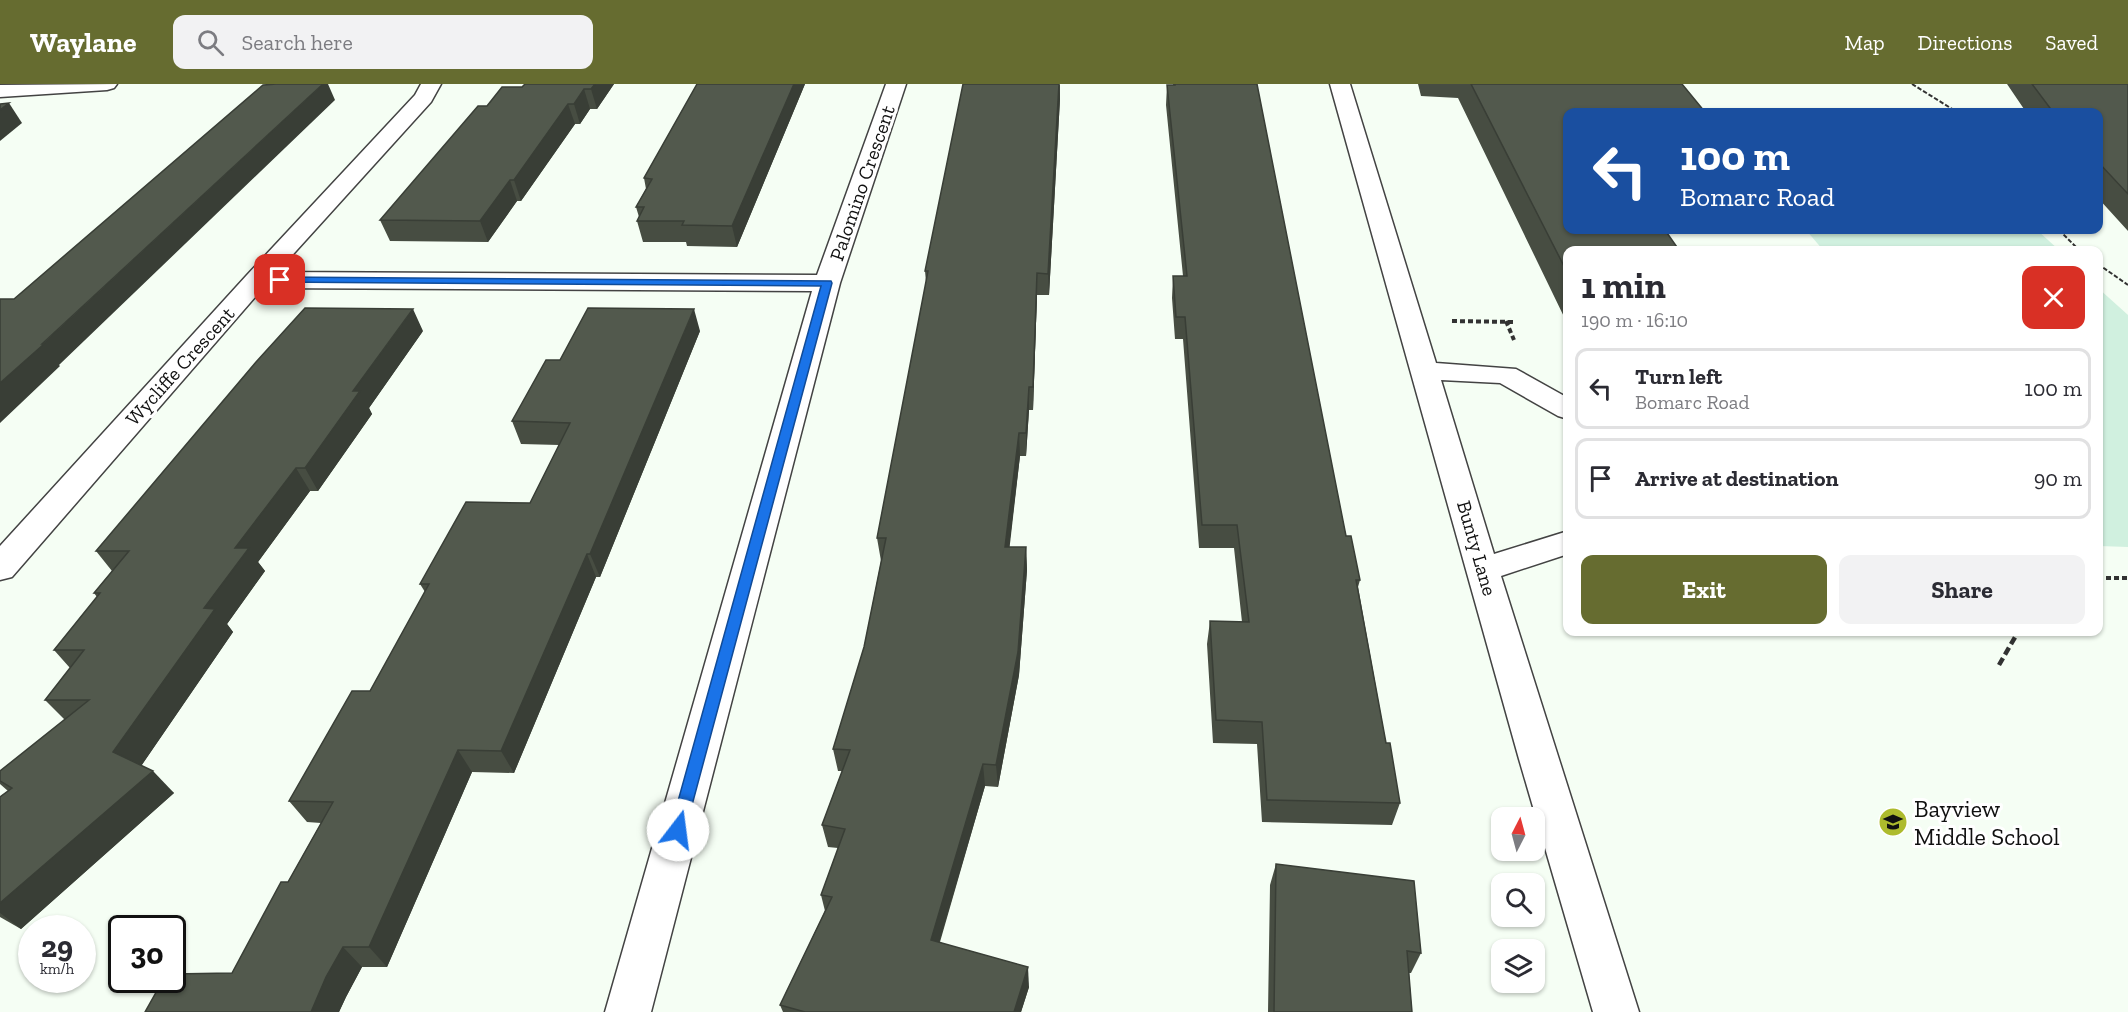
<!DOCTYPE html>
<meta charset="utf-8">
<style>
:root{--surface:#fff;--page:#f2f2f3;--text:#2b2b33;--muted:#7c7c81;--line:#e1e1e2;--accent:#666c30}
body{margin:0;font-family:"Zilla Slab",serif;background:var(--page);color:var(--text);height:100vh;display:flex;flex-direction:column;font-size:22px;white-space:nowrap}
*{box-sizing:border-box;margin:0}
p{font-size:20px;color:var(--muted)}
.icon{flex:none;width:33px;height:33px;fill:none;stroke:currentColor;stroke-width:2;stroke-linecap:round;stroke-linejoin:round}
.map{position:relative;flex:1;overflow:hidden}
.sheet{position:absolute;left:1563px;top:162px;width:540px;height:390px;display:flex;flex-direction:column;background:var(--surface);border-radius:12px;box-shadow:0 2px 4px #0004}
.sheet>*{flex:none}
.hud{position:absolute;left:1563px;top:24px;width:540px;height:126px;border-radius:12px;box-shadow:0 2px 4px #0004;background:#1a4fa0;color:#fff;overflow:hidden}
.needle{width:39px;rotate:6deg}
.controls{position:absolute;left:1491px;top:723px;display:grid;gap:12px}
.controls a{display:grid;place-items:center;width:54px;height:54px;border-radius:12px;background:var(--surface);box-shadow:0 2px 4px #0004;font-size:30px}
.speed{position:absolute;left:18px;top:831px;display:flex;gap:12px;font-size:30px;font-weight:700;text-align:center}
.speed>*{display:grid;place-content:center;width:78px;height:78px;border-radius:50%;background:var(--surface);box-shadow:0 2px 4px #0004;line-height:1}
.speed small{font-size:15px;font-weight:400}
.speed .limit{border:3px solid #111;border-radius:9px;background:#fff;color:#111}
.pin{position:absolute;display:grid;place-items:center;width:51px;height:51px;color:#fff;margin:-26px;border-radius:12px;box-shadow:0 3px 9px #0006}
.me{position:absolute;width:66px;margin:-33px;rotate:15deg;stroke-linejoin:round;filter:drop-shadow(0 0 4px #0008)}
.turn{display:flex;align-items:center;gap:21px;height:126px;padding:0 18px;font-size:27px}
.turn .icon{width:78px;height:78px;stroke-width:2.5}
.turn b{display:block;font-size:42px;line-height:51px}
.round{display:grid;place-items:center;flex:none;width:63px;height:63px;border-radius:12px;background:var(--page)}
.headline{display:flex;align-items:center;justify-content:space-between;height:102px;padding:0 18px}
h1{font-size:36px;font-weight:800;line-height:45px}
.cta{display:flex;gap:12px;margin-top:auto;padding:12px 18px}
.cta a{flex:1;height:69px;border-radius:12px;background:var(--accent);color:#fff;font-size:24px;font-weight:800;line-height:69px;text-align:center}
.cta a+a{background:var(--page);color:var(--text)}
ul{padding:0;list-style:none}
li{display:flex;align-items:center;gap:18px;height:81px;margin:0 12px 9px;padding:0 6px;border:3px solid var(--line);border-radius:12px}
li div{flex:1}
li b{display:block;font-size:22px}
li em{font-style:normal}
header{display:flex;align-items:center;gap:36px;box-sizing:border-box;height:84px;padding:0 30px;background:var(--accent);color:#fff}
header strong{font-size:28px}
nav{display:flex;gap:33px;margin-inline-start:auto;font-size:21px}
.search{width:420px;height:54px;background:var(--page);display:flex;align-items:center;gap:15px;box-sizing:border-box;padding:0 21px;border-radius:12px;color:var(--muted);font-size:22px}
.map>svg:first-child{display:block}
</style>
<header>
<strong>Waylane</strong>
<div class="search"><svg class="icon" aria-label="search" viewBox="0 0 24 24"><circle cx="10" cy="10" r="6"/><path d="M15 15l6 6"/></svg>Search here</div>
<nav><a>Map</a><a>Directions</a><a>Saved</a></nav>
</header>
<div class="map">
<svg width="2128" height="928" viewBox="0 0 2128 928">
<rect width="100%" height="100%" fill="#f5fef4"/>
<g fill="#d0f0df">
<path d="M1806 146H2037L2059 166H1823Z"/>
<path d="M2098 204 2128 231V463L2099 462Z"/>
</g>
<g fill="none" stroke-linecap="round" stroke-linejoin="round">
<g stroke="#434343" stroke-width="3">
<g id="minor">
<path d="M117 0 114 4 107 6 0 13V1Z"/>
<path d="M421 0H441L431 18 277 188 817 191 886 0H906L840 199 651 928H605L812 207 263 204 12 493 0 496V462L247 191 415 11Z"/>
<path d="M1330 0H1350L1436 279 1516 285 1568 314V335L1558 332 1500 299 1441 296 1494 470 1568 447V470L1501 492 1639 928H1593L1519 675Z"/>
</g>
</g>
<g stroke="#323232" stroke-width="2" stroke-dasharray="4.5 2" stroke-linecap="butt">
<path d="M1912 0 1957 28"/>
<path d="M2059 146 2079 166"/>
<path d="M2098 180 2128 201"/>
</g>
<g stroke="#323232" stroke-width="4" stroke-dasharray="5 3" stroke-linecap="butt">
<path d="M1452 237 1515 238"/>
<path d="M1506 237 1514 256"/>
<path d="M2098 494H2128"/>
</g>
<path stroke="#323232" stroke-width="4.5" stroke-dasharray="8 4" stroke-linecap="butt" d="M1999 581 2018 548"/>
<use href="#minor" fill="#fff" fill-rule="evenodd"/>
</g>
<g fill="#474d42">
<path d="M525 0H614L597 25H590L580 40H575L521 117H517L488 158 390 157 380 136 487 22 522 3Z"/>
<path d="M697 0H805L737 163 687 162 686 158H643L637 137 639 133 636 123 646 105 644 94Z"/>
<path d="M1060 0V15L1049 211H1037L1033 326H1029L1026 372H1020L1009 463H1026L1027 486 1019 591 998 703 985 702 940 858 1029 903 1021 928H783L780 921 825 827 821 811 838 764 828 763 822 741 842 687H838L833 665 864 563 881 477 877 454 926 198 925 187Z"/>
<path d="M1173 0H1257L1346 452 1360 496 1358 503 1386 659 1400 719 1392 741 1262 738 1257 660 1213 659 1207 560 1210 537 1242 538 1234 464H1199L1183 255H1175L1172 214 1173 192H1183L1166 21 1167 1H1173Z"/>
<path d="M1418 0H1682L1568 28V241L1458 14 1421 12Z"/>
<path d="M2007 0H2128V147L2098 114V28H2026Z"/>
<path d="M423 247 369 324 372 330 318 407H310L258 478 265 487 227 540 233 548 141 682 174 709 21 845 0 833V713L8 707 0 700V687L65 636 45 616 70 584 54 566 97 513 94 509 112 487 96 467Z"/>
<path d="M700 247 600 493H596L514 689 472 688 387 883H362L346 913 339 928H145L232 889 288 798 321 739 307 738 289 717 370 607 425 508 420 500 530 419 559 361 521 360 512 337 560 276Z"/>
<path d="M1276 780 1421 869 1411 889H1409L1412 928H1268L1270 801Z"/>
</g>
<g fill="#393e36">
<path d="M323 0H328L335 16 59 281 60 282 0 339V299Z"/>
<path d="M595 0H614L597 25 591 5Z"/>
<path d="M794 0H805L737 163 732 142Z"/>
<path d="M1059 0 1060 15 1049 211 1048 190Z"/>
<path d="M584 5 590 25 580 40 574 20Z"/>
<path d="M9 19 22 39 0 57V26Z"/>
<path d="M568 20 575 40 521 117 514 96Z"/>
<path d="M510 96 517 117 488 158 480 137Z"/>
<path d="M1037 189V211L1033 326V303Z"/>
<path d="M413 225 423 247 369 324 372 330 318 407 305 384 353 307Z"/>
<path d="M694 225 700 247 600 493 590 470Z"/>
<path d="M1029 303V326L1026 372V349Z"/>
<path d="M1019 349 1020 372 1007 486 1005 463Z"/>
<path d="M296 384 310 407 258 478 265 487 227 540 233 548 135 691 113 668 204 524 235 464Z"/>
<path d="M1026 463 1027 486 1019 591 998 703 996 681Z"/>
<path d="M587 470 596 493 514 689 501 667Z"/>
<path d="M458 666 472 688 387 883 369 863Z"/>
<path d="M983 680 985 702 934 876 931 856Z"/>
<path d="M153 687 174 709 21 845 0 829V819Z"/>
<path d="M343 863 362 883 346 913 339 928H311L326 893Z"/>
<path d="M1028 883 1029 903 1021 928H1014Z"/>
</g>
<g fill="#52594d" stroke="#393e36" stroke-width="1.5">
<path d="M277 0H323L42 260H44L0 299V215H14L263 1Z"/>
<path d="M525 0H595L591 5H584L574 20H568L514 96H510L480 137 380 136 478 22H487L502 3H522Z"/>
<path d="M697 0H794L732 142 682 141 684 137H637L644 123H636L652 95 644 94Z"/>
<path d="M963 0H1059L1048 190 1037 189 1033 303H1029L1026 349H1019L1005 463H1026L1018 568 996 681 983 680 931 856 1028 883 1014 928H805L780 921 832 813 821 811 845 745 822 741 850 666 833 665 864 563 886 454H877L928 187H925Z"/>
<path d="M1175 0H1257L1346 452H1351L1360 496H1356L1386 659H1390L1400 719 1267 716 1262 638 1216 636 1210 537 1249 538 1237 441H1202L1185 233H1176L1173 192H1187L1167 1H1175Z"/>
<path d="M1471 0H1682L1705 28H1568V146H1665L1679 166H1568V190Z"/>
<path d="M2032 0H2128V110L2098 78V28H2053Z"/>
<path d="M9 19 0 26V20Z"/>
<path d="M305 224 413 225 353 307H360L305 384H296L235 464H249L204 524 215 525 113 668 153 687 0 819V713L12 704 0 697V687L89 616H45L84 566H54L100 509H94L129 467H96L256 278Z"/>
<path d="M588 224 694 225 590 470H587L501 667 458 666 369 863H343L326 893 311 928H145L163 896H172V890L232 889 281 798H288L333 718 289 717 352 607H370L429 500H420L466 418 530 419 570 339 512 337 546 276H560Z"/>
<path d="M1276 780 1414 797 1421 869 1407 867 1412 928H1274Z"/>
</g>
<path fill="#1a73e8" stroke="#114b97" stroke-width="1.5" d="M280 193 831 197 832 199 684 751 678 753 672 751 670 746 821 202 276 198V194Z"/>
<defs>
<g id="school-disc" transform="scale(1.5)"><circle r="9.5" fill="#adbb2d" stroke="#fff"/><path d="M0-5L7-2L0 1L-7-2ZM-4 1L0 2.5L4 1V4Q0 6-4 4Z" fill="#111"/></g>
</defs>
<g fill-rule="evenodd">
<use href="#school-disc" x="1893" y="738"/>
</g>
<g text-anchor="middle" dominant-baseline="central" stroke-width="6" stroke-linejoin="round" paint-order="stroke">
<g font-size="20" fill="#101010" stroke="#fff">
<text transform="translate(862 99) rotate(-71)">Palomino Crescent</text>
<text transform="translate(180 282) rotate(-48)">Wycliffe Crescent</text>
<text transform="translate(1477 464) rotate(74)">Bunty Lane</text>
</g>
<g font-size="24" fill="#101010" stroke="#fff" text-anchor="start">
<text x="1914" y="724">Bayview<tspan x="1914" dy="28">Middle School</tspan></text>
</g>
</g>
</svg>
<div class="controls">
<a><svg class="needle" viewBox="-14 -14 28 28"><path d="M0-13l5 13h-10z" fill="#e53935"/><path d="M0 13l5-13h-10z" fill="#7c7c81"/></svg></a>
<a><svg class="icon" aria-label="search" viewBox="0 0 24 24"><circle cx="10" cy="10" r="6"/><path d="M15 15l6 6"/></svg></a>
<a><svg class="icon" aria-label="layers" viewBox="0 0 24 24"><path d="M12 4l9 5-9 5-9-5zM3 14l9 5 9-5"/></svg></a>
</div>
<div class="speed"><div>29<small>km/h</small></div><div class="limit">30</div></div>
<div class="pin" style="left:280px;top:196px;background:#d93025"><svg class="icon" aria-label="arrive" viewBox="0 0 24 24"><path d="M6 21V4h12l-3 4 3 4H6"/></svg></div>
<svg class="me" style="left:678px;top:746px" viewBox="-20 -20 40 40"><circle r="19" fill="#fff"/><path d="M0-13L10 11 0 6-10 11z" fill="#1a73e8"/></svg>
<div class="hud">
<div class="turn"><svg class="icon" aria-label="left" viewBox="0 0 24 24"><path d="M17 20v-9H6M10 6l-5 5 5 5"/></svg><div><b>100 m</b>Bomarc Road</div></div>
</div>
<section class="sheet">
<div class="headline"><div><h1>1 min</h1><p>190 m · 16:10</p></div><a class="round" style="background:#d93025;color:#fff"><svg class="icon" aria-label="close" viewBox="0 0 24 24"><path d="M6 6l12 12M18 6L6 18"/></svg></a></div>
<ul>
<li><svg class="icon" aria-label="left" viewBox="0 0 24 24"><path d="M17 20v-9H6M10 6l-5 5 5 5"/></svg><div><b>Turn left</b><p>Bomarc Road</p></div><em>100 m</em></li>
<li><svg class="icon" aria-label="arrive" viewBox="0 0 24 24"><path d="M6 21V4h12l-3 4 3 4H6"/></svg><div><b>Arrive at destination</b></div><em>90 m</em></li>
</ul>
<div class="cta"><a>Exit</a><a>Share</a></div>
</section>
</div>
